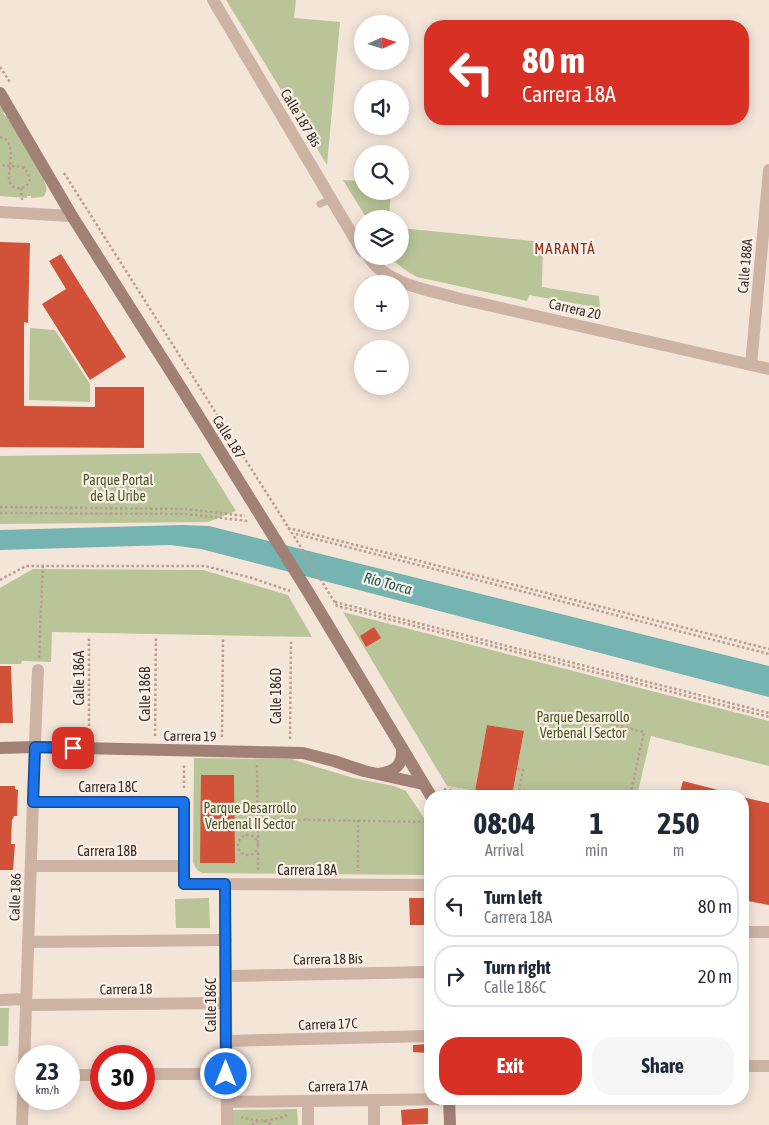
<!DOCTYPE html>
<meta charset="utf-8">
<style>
:root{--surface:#fff;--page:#f6f6f7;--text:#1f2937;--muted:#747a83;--line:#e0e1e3;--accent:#d93025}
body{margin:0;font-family:"Asap Condensed",sans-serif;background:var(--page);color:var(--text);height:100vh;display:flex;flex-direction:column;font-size:19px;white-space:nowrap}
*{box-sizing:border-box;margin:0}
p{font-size:16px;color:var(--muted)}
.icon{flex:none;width:28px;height:28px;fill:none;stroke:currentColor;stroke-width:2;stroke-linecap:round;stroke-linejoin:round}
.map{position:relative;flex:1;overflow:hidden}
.side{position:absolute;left:424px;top:790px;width:325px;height:315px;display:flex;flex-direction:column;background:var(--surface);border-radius:20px;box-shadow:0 2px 12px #0003}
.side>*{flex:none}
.banner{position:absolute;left:424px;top:20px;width:325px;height:105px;border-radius:20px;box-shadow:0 2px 12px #0003;background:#d93025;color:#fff;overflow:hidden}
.needle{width:32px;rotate:86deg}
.controls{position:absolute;left:354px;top:15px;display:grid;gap:10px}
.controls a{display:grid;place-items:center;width:55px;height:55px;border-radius:50%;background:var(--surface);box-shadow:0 2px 12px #0003;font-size:25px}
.speed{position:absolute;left:15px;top:1045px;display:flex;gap:10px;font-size:25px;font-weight:700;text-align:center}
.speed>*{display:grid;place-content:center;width:65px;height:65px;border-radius:50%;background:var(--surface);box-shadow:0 2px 12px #0003;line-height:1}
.speed small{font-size:12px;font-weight:400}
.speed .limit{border:8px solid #d22;background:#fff;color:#111}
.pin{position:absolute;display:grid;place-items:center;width:42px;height:42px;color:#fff;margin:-21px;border-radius:10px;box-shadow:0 2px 8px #0006}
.me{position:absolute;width:55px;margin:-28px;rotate:0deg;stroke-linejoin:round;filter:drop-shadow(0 0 4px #0008)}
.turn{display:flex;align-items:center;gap:18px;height:105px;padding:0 15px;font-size:22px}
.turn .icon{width:65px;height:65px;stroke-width:2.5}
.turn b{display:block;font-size:35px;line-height:42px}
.eta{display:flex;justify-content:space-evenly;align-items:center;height:85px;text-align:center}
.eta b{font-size:30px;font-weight:700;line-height:35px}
.button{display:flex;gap:10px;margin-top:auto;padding:10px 15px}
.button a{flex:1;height:58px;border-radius:20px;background:var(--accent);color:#fff;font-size:20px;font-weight:700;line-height:58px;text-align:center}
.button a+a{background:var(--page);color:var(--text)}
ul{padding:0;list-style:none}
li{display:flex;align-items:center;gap:15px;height:62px;margin:0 10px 8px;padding:0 5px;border:2px solid var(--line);border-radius:20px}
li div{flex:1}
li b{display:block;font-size:19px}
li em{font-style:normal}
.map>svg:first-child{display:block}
</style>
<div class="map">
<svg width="769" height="1125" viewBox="0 0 769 1125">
<rect width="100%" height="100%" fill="#f4e5d9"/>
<g fill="#b9c498">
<path d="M226 0H296L294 18 340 22 327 165Z"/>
<path d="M0 104 5 112 3 113 5 116H7L45 180 44 181C47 187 48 192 43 197L31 198V196H27V198L0 196Z"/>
<path d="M343 180 362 181V191H391L389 219H367Z"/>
<path d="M400 228 543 242 542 287 599 296 600 308 529 295 527 301 417 277C406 271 398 266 390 256H400Z"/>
<path d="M30 328 55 330 90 384V402L29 400Z"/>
<path d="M200 453 236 511 208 522 0 524V456Z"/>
<path d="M33 569 203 570 288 595 312 637 52 632 51 662 22 661 21 664H0V588Z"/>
<path d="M343 612 769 721V766L651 736 637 796H512L524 732 487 725 475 791 447 786Z"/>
<path d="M194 758 291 759 353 778 394 786 406 791 426 821V875L203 873C197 871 195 868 193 862Z"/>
<path d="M209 898 210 928H176L175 899Z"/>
<path d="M0 1008H9L8 1046H0Z"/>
<path d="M297 1109 298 1125H230L229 1110Z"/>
</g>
<path fill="#edd5be" d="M447 786 475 791 501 796H453Z"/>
<path fill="#75b4b1" d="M182 525 209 526 769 666V697L201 549 170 545 0 550V530Z"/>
<g fill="#d15239">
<path d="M0 242 30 243 28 323 24 322V406L95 407V387H144V448L0 447Z"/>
<path d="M61 254 126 357 90 380 42 304 66 289 49 261Z"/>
<path d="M374 627 381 638 366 647 360 636Z"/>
<path d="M0 666H11L13 723H0Z"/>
<path d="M487 725 524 731 512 796H501L475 791Z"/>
<path d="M201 775H234L235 863H200Z"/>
<path d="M683 781 726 792 725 796H679Z"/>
<path d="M0 786H15V789L18 790 17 816H14L13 819H12L11 844H15L13 870H0Z"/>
<path d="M742 797 769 803V905L742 900Z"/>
<path d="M409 898H427V925H410Z"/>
<path d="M428 1044V1053L413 1052V1045Z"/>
<path d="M428 1108V1124L402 1125 401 1110Z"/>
</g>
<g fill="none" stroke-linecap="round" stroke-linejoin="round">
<g stroke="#b99d8e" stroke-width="2.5" stroke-dasharray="2.5 2.5" stroke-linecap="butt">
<path d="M0 67 10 82"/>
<path d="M0 137C17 141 9 165 9 178 9 197 44 187 23 167L0 165"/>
<path d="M64 173 297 541 337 606 769 717"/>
<path d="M21 188 22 200"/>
<path d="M0 507 186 509 245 516"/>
<path d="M0 513 186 514 248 521"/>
<path d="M288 528 769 649"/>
<path d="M296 534 769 654"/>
<path d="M0 580 26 566H205L252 578 290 591"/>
<path d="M335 602 769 713"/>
<path d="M39 658 43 563"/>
<path d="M558 711 644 732 630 796"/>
<path d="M89 736V637"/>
<path d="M155 736 156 638"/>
<path d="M222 737 223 639"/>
<path d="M290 739 291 640"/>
<path d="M257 765 258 843"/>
<path d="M517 769 523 770 518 796"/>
<path d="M184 788V764"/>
<path d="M444 789 475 796"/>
<path d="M492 796V795"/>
<path d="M258 819 430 822"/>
<path d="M358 820V871"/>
<circle cx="248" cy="845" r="10"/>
<path d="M258 870V851"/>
<path d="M241 1117C256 1122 272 1122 287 1115"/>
<path d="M264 1121 273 1125"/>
<path d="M252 1125 255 1122 259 1121"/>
</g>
<path stroke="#cdb3a4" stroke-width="7" d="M320 204 332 199"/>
<g stroke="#cdb3a4" stroke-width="12">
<path d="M213 0 362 251"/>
<path d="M0 212 72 216"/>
<path d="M368 256C371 260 374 265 378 268 400 286 431 291 457 298L769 369"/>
<path d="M751 365 769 170"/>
<path d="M33 802H184V884L430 885"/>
<path d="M31 866H184"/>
<path d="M225 884 227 1125"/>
<path d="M742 932H769"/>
<path d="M28 942 226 940"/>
<path d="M226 976 430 972"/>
<path d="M0 1000 26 999"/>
<path d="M26 1005 226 1003"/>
<path d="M226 1041 430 1036"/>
<path d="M742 1066H769"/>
<path d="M144 1074H226"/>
<path d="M69 1075H101"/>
<path d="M374 1100V1125"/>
<path d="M308 1101V1125"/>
<path d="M227 1102 449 1099"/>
<path d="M22 1125 35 742 38 670"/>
</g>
<g stroke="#a18175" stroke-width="12">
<path d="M0 93 72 216 183 391 310 595 431 796"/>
<path d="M0 748 35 747 303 753 334 761 364 771 423 784"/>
<path d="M379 774C395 771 403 766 402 748"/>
<path d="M449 1099 450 1125"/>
</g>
</g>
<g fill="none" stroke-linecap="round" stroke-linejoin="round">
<g stroke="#114b97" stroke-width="12">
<path id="route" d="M73 748 35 747 33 802H184V884H225L226 1074"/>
</g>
<use href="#route" stroke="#1a73e8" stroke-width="9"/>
</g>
<g text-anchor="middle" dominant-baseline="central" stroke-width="4.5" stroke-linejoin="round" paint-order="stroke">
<g font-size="14" fill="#382a26" stroke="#fbf0e6">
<text transform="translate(301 118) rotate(59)">Calle 187 Bis</text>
<text transform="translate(745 266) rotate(-85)">Calle 188A</text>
<text transform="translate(575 309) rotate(13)">Carrera 20</text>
<text transform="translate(229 437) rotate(58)">Calle 187</text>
<text transform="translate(79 678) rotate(-90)">Calle 186A</text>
<text transform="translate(145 694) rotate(-90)">Calle 186B</text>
<text transform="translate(276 696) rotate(-90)">Calle 186D</text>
<text transform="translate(190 736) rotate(1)">Carrera 19</text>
<text x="108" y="787">Carrera 18C</text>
<text x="107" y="851">Carrera 18B</text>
<text x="307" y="870">Carrera 18A</text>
<text transform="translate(15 897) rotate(-88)">Calle 186</text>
<text transform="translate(328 959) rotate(-1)">Carrera 18 Bis</text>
<text transform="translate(126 989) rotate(-1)">Carrera 18</text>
<text transform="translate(211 1005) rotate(-90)">Calle 186C</text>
<text transform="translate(328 1024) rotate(-2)">Carrera 17C</text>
<text transform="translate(338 1086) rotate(-1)">Carrera 17A</text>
</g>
<g font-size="14" fill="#4a5828" stroke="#fbf0e6">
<text x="118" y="480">Parque Portal<tspan x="118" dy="16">de la Uribe</tspan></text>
<text x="583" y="717">Parque Desarrollo<tspan x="583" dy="16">Verbenal I Sector</tspan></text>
<text x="250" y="808">Parque Desarrollo<tspan x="250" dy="16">Verbenal II Sector</tspan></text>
</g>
<g font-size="15" letter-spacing="1" fill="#8e2a18" stroke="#fbf0e6">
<text x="565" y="248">MARANTÁ</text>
</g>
<g font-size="15" font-style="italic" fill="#185d5c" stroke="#fbf0e6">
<text transform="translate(388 583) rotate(15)">Río Torca</text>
</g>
</g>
</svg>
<div class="controls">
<a><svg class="needle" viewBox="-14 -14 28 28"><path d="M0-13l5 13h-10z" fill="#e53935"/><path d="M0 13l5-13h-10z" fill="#747a83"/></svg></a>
<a><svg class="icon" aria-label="sound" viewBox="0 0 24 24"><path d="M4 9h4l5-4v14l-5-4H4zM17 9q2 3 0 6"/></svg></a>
<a><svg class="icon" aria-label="search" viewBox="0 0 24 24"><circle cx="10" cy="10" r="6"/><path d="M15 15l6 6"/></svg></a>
<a><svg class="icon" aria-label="layers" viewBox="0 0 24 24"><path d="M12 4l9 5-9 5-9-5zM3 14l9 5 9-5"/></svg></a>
<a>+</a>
<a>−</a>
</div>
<div class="speed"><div>23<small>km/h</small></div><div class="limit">30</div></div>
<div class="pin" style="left:73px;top:748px;background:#d93025"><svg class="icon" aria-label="arrive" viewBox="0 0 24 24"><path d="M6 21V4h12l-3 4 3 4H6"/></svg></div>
<svg class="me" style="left:226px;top:1074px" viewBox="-20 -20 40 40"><circle r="17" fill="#1a73e8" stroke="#fff" stroke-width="3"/><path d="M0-11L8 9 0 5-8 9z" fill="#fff"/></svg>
<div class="banner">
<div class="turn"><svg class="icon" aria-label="left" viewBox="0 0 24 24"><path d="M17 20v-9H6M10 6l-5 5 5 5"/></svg><div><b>80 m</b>Carrera 18A</div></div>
</div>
<section class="side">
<div class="eta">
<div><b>08:04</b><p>Arrival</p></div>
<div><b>1</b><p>min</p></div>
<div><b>250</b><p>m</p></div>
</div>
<ul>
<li><svg class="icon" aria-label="left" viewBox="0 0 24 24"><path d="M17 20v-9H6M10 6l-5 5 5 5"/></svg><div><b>Turn left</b><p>Carrera 18A</p></div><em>80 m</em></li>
<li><svg class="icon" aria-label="right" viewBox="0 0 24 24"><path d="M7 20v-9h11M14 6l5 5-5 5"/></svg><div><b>Turn right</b><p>Calle 186C</p></div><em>20 m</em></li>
</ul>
<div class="button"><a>Exit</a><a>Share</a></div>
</section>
</div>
